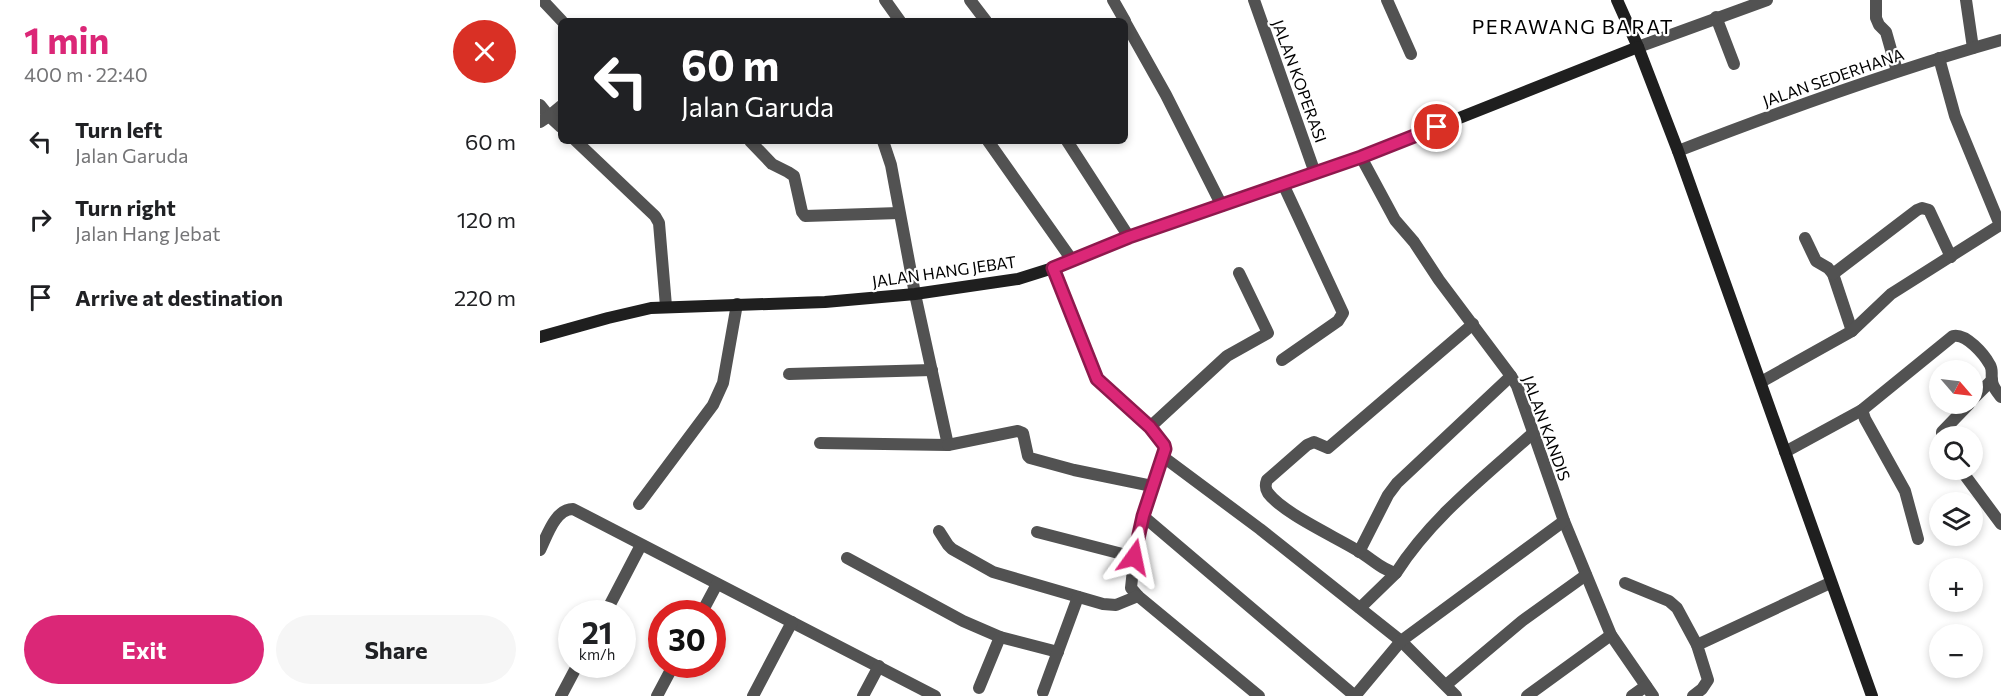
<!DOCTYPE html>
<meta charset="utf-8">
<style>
:root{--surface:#fff;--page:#f6f6f6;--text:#202124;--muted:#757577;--accent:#db2777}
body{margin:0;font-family:Commissioner,sans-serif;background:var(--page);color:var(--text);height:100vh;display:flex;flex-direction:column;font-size:22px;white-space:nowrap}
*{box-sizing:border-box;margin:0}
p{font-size:20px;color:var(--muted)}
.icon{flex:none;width:33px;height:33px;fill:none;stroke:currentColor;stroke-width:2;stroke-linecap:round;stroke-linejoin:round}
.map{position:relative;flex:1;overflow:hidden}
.panel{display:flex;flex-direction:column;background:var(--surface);width:540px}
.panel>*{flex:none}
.guide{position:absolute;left:18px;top:18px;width:570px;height:126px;border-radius:9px;box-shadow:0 3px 9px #0003;background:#202124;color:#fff;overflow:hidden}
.needle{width:39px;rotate:118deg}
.controls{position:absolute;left:1389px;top:360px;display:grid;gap:12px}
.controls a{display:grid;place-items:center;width:54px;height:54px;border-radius:50%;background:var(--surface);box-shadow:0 3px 9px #0003;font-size:30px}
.speed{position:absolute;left:18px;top:600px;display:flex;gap:12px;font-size:30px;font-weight:700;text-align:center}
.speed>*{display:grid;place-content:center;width:78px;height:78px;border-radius:50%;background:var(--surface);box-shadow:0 3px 9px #0003;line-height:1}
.speed small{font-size:15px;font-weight:400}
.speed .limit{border:9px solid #d22;background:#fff;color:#111}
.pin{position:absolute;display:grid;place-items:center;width:51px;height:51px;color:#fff;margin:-26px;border:3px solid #fff;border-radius:50%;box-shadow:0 2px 6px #0007}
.me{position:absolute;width:66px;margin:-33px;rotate:12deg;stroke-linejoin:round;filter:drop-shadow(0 0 4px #0008)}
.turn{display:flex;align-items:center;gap:21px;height:126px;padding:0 24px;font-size:27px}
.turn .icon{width:78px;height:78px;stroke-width:2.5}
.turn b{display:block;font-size:42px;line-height:51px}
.round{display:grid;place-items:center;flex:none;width:63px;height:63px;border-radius:32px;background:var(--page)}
.overview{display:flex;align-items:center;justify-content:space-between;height:102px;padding:0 24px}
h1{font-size:36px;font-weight:700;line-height:45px;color:var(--accent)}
.primary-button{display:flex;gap:12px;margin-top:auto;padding:12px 24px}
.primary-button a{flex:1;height:69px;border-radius:36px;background:var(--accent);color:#fff;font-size:24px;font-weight:700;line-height:69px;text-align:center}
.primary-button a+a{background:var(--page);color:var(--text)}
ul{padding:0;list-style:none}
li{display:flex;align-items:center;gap:18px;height:78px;padding:0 24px}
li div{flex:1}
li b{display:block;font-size:22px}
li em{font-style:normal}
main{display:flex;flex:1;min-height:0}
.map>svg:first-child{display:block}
</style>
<main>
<section class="panel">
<div class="overview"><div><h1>1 min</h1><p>400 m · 22:40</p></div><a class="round" style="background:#d93025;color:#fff"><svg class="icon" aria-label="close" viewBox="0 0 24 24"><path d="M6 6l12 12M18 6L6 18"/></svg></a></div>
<ul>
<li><svg class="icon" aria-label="left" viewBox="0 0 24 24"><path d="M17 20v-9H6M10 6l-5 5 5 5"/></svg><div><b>Turn left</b><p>Jalan Garuda</p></div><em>60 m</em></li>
<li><svg class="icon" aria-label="right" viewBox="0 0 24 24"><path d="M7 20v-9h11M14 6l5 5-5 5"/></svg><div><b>Turn right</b><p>Jalan Hang Jebat</p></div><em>120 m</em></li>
<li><svg class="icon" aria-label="arrive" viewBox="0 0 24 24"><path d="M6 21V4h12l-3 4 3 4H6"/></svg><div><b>Arrive at destination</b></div><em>220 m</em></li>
</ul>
<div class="primary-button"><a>Exit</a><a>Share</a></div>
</section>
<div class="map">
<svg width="1461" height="696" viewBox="0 0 1461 696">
<rect width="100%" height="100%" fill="#fff"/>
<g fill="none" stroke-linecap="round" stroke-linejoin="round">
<g stroke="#525252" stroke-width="12">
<path d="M345 0 360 21"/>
<path d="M430 0 446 21"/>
<path d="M573 0 585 21"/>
<path d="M714 0 775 173"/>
<path d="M847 0 871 54"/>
<path d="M1336 0V18L1339 25 1346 32 1357 71"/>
<path d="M1426 0 1433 48"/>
<path d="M5 3 22 21"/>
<path d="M1176 17 1194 64"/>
<path d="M585 22 626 95 682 206"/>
<path d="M1098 47 1227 0"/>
<path d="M0 105 9 116 21 106"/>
<path d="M0 122 9 116 21 127"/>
<path d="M36 141 115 216 119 223 126 306"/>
<path d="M210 141 232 164 248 172 254 176 262 212 265 216 359 213"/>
<path d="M448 141 532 260"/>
<path d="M527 141 589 237"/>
<path d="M1138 151C1244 110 1351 71 1461 40"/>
<path d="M821 157 855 220 874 242 899 280 971 376 977 386 1024 521 1071 635 1113 696"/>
<path d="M1265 238 1276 261 1288 268 1293 274 1312 331"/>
<path d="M513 268 557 379 610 427 624 445 625 449C610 495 595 539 591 588L598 596 719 696"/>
<path d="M1293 274 1377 210 1382 208 1389 210 1411 257"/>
<path d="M933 324 788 448 774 442 767 445 727 480C725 485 725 488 728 493 744 514 796 537 820 552 832 559 842 570 856 573 891 518 944 477 992 434"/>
<path d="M742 360 798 321 803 313 743 184"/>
<path d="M249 374 392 370"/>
<path d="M1221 382 1312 331 1351 294 1460 225 1415 116 1399 58"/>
<path d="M1432 400 1452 380"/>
<path d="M610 427 687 356 728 333 699 273"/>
<path d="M1402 436V432L1429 404"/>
<path d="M280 443 408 445 375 294 351 165 343 141"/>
<path d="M408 445 478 431 483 433 488 456 490 458 534 470 612 486"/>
<path d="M1245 452 1322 410"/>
<path d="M622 456 720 529 861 641 916 696"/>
<path d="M1421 470 1461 524"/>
<path d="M99 504 173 405 183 383 197 304"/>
<path d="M603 516 815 696 861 641 1024 521"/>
<path d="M399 531 408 545 412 549 453 572 563 604 576 605 598 596"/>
<path d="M497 532 594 557"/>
<path d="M1378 539 1365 491 1325 419 1322 410 1413 336C1426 333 1444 354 1450 365 1453 370 1451 374 1452 380 1452 386 1457 392 1461 397"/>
<path d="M0 550C7 536 15 509 33 509L395 696"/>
<path d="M819 552 848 495 857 483 971 376"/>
<path d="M307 558 423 621 460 637 518 652"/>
<path d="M1085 583 1129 601 1137 608 1157 645"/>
<path d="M820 608 856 573"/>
<path d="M65 614 101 545"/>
<path d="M161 614 177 584"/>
<path d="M906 685 982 621 1046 575"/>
<path d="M439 688 460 637"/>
<path d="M503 692 538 597"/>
<path d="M21 696 38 664"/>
<path d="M117 696 134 664"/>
<path d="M213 696 252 622"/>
<path d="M323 696 339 666"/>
<path d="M987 696 1071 635"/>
<path d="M1092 696 1106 686"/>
<path d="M1153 696 1162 689 1168 680 1157 645 1290 583"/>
</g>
<g stroke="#1f1f1f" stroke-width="12">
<path d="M1077 0 1098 47 1138 151 1332 696"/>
<path d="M0 337 68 318 111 308 285 302 375 294 478 279 513 268 589 237 821 157 1098 47"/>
</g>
</g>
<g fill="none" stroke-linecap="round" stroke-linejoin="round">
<g stroke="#8e194d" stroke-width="15">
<path id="route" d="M594 557 603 516 625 449 624 445 610 427 557 379 513 268 589 237 821 157 897 127"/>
</g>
<use href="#route" stroke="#db2777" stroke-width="10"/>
</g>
<g text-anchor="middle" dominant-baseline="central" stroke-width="4.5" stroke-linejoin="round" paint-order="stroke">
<g font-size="16" fill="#000" stroke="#fff">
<text transform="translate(1293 77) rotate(-19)">JALAN SEDERHANA</text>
<text transform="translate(760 81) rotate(70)">JALAN KOPERASI</text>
<text transform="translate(404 271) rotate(-8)">JALAN HANG JEBAT</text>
<text transform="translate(1007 428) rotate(70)">JALAN KANDIS</text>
</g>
<g font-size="20" letter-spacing="1.5" fill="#000" stroke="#fff">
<text x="1033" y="26">PERAWANG BARAT</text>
</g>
</g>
</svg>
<div class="controls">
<a><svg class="needle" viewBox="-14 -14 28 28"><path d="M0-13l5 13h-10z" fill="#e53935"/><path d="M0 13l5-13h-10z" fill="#757577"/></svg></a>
<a><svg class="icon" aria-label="search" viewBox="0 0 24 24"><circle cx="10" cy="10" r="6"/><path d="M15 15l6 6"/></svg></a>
<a><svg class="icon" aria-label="layers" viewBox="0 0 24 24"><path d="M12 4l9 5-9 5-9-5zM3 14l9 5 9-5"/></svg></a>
<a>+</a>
<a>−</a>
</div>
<div class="speed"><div>21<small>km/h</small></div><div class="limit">30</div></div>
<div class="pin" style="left:897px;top:127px;background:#d93025"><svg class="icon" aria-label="arrive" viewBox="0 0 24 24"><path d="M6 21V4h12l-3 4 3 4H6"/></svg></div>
<svg class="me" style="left:594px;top:557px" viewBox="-20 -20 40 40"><path d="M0-17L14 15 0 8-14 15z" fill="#db2777" stroke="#fff" stroke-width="4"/></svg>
<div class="guide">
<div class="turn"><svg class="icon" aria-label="left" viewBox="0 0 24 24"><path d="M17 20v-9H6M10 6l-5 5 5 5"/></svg><div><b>60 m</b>Jalan Garuda</div></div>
</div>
</div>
</main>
